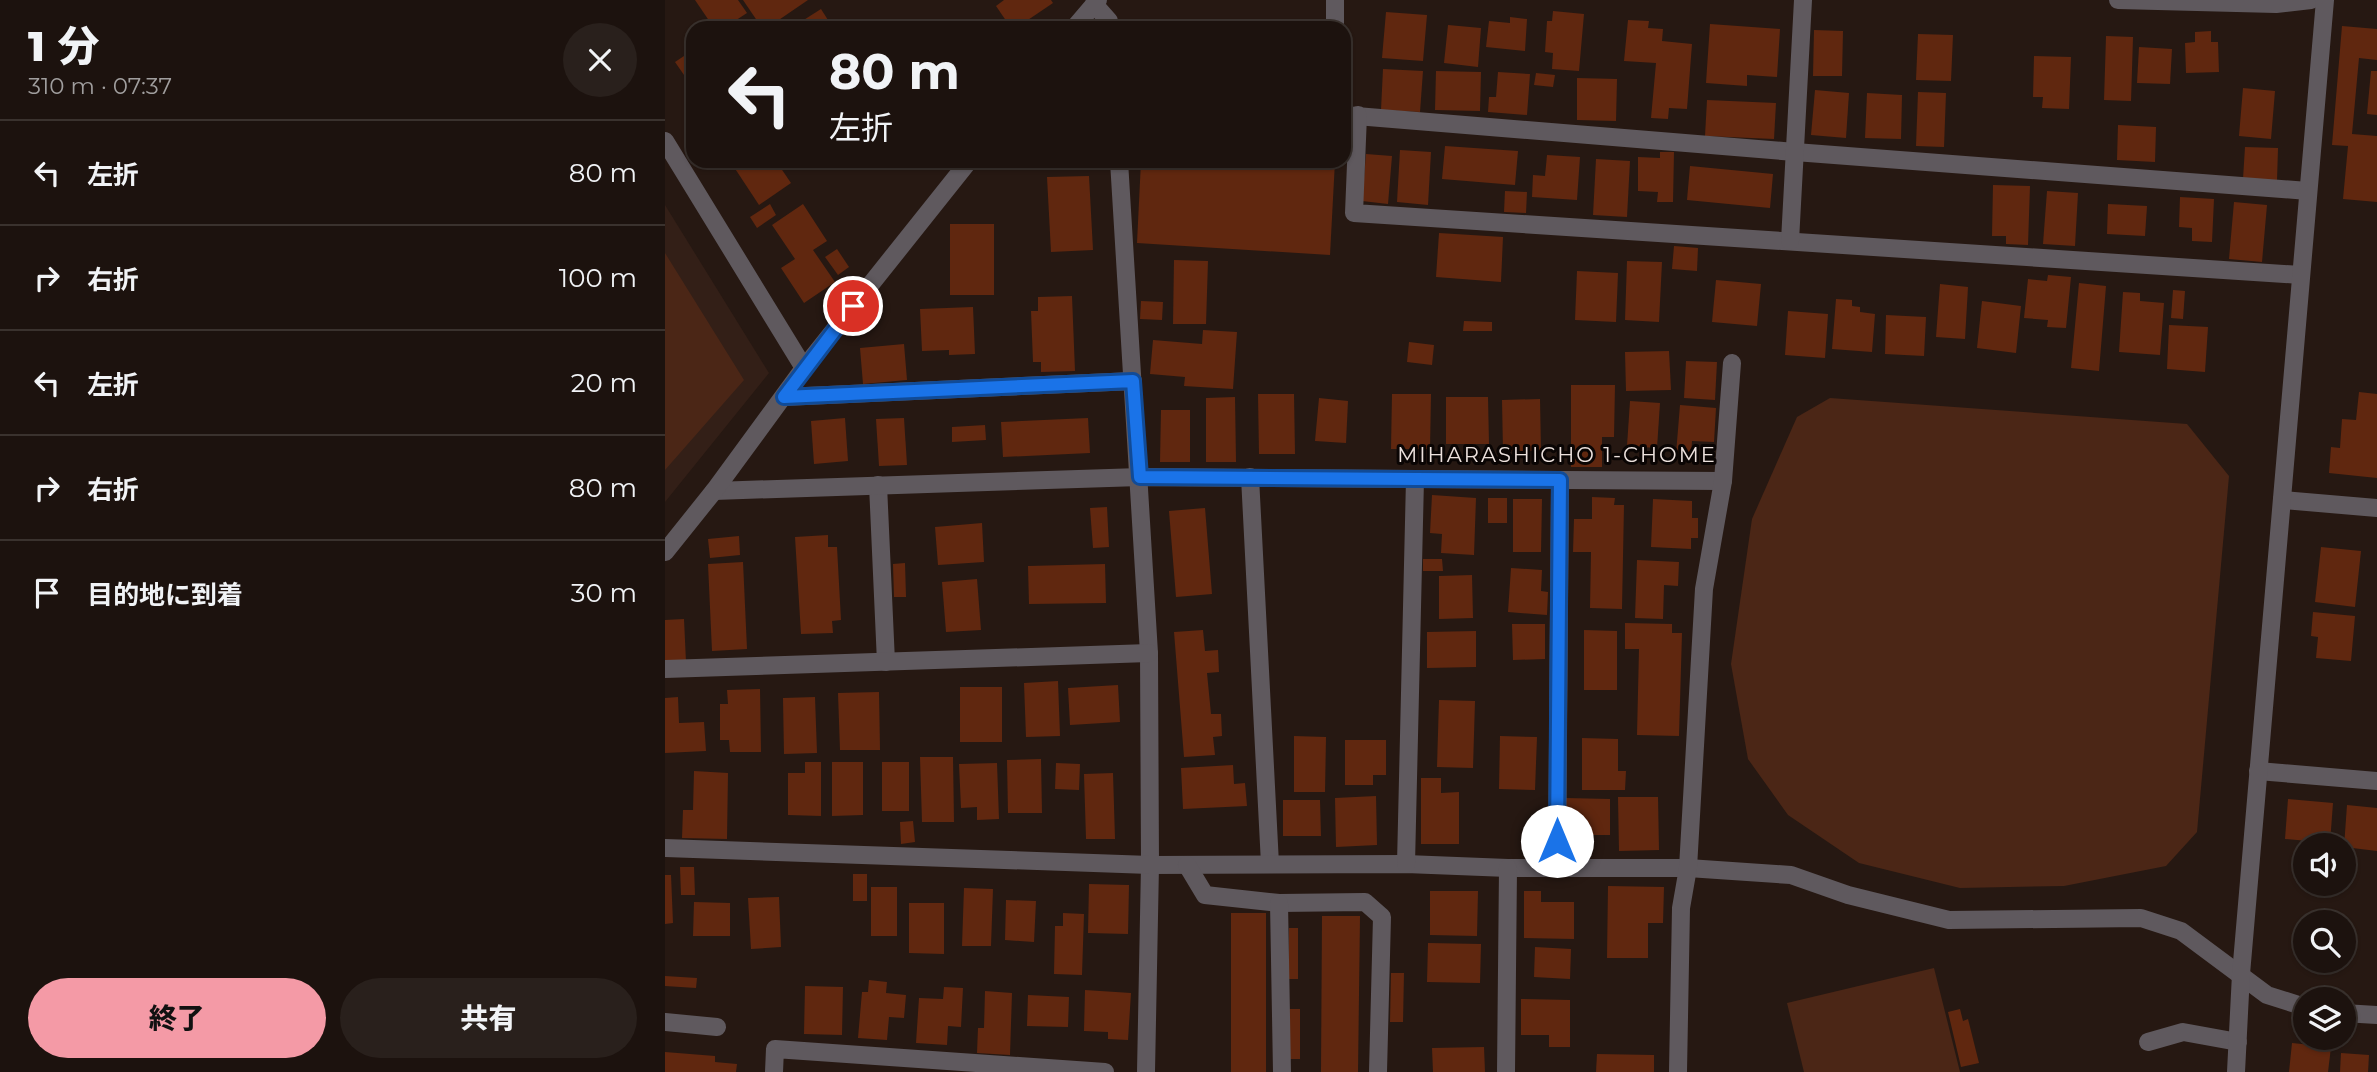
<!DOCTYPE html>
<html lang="ja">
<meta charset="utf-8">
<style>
:root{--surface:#1c120e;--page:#29201c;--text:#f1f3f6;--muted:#a09e9e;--line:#3a322e;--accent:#f49aa6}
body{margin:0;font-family:Montserrat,"Noto Sans JP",sans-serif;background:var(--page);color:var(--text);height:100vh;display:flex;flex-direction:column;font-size:26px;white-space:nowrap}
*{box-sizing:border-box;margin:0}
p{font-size:23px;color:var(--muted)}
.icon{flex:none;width:38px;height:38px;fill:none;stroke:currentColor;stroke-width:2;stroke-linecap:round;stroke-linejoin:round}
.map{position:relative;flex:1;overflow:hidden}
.sheet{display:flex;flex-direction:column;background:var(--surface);width:665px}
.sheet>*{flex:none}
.banner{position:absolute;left:21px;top:21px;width:665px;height:147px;border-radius:21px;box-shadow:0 2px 5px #0004,0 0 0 2px var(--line);background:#1c120e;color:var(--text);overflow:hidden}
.buttons{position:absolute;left:1628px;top:833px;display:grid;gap:14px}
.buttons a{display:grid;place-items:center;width:63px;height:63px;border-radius:50%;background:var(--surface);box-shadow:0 2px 5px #0004,0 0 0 2px var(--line);font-size:35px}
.pin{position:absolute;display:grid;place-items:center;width:60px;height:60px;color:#fff;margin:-30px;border:4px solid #fff;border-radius:50%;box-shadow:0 2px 7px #0007}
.me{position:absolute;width:77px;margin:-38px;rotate:0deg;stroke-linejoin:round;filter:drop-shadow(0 0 5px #0008)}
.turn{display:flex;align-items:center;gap:24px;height:147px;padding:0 28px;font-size:32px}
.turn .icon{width:91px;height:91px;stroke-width:2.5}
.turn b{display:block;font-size:49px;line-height:60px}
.round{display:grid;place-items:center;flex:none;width:74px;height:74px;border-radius:37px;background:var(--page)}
.summary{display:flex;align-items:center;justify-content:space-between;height:119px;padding:0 28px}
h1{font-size:42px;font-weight:800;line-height:52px}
.button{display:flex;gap:14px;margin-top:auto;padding:14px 28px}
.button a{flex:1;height:80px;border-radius:42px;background:var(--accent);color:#111;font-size:28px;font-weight:800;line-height:80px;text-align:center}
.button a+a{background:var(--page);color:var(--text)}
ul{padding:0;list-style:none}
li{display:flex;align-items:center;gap:21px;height:105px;padding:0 28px;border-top:2px solid var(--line)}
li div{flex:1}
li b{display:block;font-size:26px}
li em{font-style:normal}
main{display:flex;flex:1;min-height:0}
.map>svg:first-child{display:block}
</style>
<main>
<section class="sheet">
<div class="summary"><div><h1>1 分</h1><p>310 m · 07:37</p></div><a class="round"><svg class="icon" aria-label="close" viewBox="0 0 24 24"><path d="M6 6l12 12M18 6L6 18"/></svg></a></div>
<ul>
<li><svg class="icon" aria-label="left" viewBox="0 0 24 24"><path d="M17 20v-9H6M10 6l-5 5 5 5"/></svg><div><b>左折</b></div><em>80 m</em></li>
<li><svg class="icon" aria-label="right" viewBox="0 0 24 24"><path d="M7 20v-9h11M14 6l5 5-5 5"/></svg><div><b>右折</b></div><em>100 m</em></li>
<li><svg class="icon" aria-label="left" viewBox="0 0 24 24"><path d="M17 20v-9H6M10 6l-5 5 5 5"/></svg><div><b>左折</b></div><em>20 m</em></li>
<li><svg class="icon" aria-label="right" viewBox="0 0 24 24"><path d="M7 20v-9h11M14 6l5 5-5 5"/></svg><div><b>右折</b></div><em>80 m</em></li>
<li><svg class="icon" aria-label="arrive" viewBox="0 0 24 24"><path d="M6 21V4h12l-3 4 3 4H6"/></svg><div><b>目的地に到着</b></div><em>30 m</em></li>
</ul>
<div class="button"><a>終了</a><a>共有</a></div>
</section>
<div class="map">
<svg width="1712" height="1072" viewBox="0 0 1712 1072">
<rect width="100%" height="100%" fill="#261812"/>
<path fill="#331f17" d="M0 205 104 373 0 502Z"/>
<g fill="#4b2616">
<path d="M0 253 79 380 0 470Z"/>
<path d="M1165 398 1522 424 1564 476 1532 832 1501 866 1399 886 1295 888 1194 863 1123 815 1083 759 1066 664 1087 519 1132 417Z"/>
<path d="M1269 968 1295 1072H1139L1122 1003Z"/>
</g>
<g fill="#60270f">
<path d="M30 0H73L82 13 59 28H49Z"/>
<path d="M78 0H143L102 28H97Z"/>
<path d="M339 0H386L388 3 351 28H346L331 6Z"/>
<path d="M156 9 168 28H138L134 23Z"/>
<path d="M888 11 919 14 914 71 887 69 888 53 880 52 882 21H887Z"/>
<path d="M721 12 762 15 758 61 717 58Z"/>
<path d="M845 17 862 19 860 51 821 47 824 21 845 23Z"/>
<path d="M468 19 532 20V28H468Z"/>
<path d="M963 20 984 21 983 28 998 29 997 41 1027 44 1022 109 1004 108 1003 119 986 118 991 63 959 61Z"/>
<path d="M1045 24 1115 29 1112 77 1082 75V86L1041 83Z"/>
<path d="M783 25 816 28 813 67 779 63Z"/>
<path d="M1677 26 1712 29V60L1694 58 1687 134 1712 136V202L1678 199 1683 146 1667 145Z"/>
<path d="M1149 30 1178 31 1177 76H1148Z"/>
<path d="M1546 31V42H1553L1554 72 1521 73 1520 43 1530 42V32Z"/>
<path d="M1253 34 1288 35 1286 81 1251 80Z"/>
<path d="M1441 36 1468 37 1466 101 1439 100Z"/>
<path d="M1474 47 1507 49 1505 84 1472 83Z"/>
<path d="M28 50V88L10 62Z"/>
<path d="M1369 56 1406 57 1404 109 1377 108 1378 97H1368Z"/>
<path d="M718 69 758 71 755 112 716 110Z"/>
<path d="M771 71 816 72 815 111 770 110Z"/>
<path d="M1706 71H1712V115L1702 114Z"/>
<path d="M833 72 865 74 862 115 823 112 824 97H831Z"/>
<path d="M871 73 890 75 888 87 869 85Z"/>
<path d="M912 78 952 79 951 121 912 120Z"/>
<path d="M1578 88 1610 91 1606 139 1574 136Z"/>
<path d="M1150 90 1184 93 1181 138 1146 135Z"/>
<path d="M1253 92 1281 93 1279 147 1251 146Z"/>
<path d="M1202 93 1237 95 1236 139 1200 138Z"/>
<path d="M1042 100 1111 103 1109 139 1040 136Z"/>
<path d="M1453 125 1491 127 1490 162 1452 160Z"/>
<path d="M780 146 853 151 850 185 777 179Z"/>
<path d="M1580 147 1613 148 1612 180 1578 179Z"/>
<path d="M735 150 766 152 763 205 732 202Z"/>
<path d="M995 152H1009L1008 202H992L993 192 973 191V157L995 158Z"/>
<path d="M701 154 727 156 723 204 697 201Z"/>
<path d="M882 155 915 157 912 200 867 197 868 175 880 176Z"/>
<path d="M931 159 965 161 962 217 928 215Z"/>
<path d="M65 161H111L126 183 94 205Z"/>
<path d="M476 161H670L665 255 472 243Z"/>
<path d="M1025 166 1108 174 1105 208 1022 200Z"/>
<path d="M424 176 428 250 386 252 382 177Z"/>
<path d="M1328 185 1365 186 1363 245 1341 244V236H1327Z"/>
<path d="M840 191 862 192 861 213 839 212Z"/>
<path d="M1382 191 1413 193 1410 246 1378 244Z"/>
<path d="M1515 197 1549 199 1547 242 1527 241V228L1514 227Z"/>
<path d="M1569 202 1602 205 1597 262 1564 259Z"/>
<path d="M105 204 111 215 92 228 85 217Z"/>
<path d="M138 204 162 241 148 250 170 282 139 303 116 268 130 259 107 225Z"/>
<path d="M1443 204 1482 206 1480 236 1442 234Z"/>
<rect x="285" y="224" width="44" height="71"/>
<path d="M774 233 838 237 836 282 771 277Z"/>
<path d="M1009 246 1033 248 1032 271 1007 269Z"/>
<path d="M172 249 184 267 173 275 160 257Z"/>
<path d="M509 260 543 261 541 324H508Z"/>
<path d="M962 261 997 262 994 322 960 320Z"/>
<path d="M912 271 953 273 951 322 910 320Z"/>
<path d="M1383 275 1406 277 1401 328 1382 327 1383 320 1359 318 1363 279 1382 281Z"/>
<path d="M1051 280 1096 284 1092 326 1047 322Z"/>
<path d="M1414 283 1441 286 1434 371 1406 368Z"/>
<path d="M1275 284 1303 287 1300 339 1271 337Z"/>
<path d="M1508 290 1520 291 1518 319 1506 318Z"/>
<path d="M1458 292 1475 293V301L1499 303 1495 355 1454 352Z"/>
<path d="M407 296 410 371 376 372V362H368L366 311H373V297Z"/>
<path d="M1171 299 1187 300V306L1195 307V312L1210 314 1207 352 1167 349Z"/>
<path d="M476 301 498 302 497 320 475 319Z"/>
<path d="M1317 301 1356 306 1351 353 1312 348Z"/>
<path d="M308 307 310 354 284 355V350L257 351 255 309Z"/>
<path d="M1123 311 1163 314 1160 358 1120 355Z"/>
<path d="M1221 315 1261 317 1259 356 1220 354Z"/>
<path d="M799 321 827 322V331H798Z"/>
<path d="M1504 325 1543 327 1540 372 1502 369Z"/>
<path d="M538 330 572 332 568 389 519 386 520 377 485 374 488 340 537 344Z"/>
<path d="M744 342 769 345 767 365 742 362Z"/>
<path d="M239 344 242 380 198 384 195 348Z"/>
<path d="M1004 351 1006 390 961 391 960 352Z"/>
<path d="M1021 361 1052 362 1050 400 1019 398Z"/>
<path d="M906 385H950L949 437H937V467H906Z"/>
<path d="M1694 392 1712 394V478L1664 473 1666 447 1675 448 1677 419 1691 420Z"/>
<path d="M593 394H629L630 454H594Z"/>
<path d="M727 394H766L765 449H726Z"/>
<path d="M570 397 571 462H541V398Z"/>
<path d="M781 397H823L824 444H781Z"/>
<path d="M654 398 683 401 681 443 650 441Z"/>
<path d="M875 399 876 451H838L837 400Z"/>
<path d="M965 401 995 403 992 448 962 446Z"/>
<path d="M1015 405 1051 408 1049 442 1027 441 1026 455 1011 454Z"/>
<path d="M496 410H525V462H495Z"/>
<path d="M180 418 183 461 149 464 146 421Z"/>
<path d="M239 418 242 465 214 466 211 419Z"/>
<path d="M423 418 425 453 338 457 336 422Z"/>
<path d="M320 425 321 440 287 442V427Z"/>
<path d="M767 495 811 498 809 555 776 553 777 534 765 533Z"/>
<path d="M927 497 950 498 949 505H959L957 609 925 608 926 552H908L909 519H927Z"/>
<rect x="823" y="498" width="19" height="25"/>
<path d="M848 499H877L876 552H848Z"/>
<path d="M988 499 1027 501V518H1033V538H1026V549L986 547Z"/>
<path d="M442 507 444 547 428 548 425 508Z"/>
<path d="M540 508 547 594 511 597 504 511Z"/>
<path d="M317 523 319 562 273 565 270 527Z"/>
<path d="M163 535V547H172L176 620 167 621 168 633 136 634 130 537Z"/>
<path d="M74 536 75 555 45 558 43 539Z"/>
<path d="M1656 547 1696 551 1690 607 1650 602Z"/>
<path d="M758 559H777L778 571H758Z"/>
<path d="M972 560 1014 562 1013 586 999 585 998 619 970 618Z"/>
<path d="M78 562 82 649 47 651 43 564Z"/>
<path d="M240 563 241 597H229L228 564Z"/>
<path d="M440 564 441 603 364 604 363 566Z"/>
<path d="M846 568 877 570 876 591 883 592 882 615 843 612Z"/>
<path d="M807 575 808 618 774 619V576Z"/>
<path d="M312 579 316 630 281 632 277 582Z"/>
<path d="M1648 612 1690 616 1686 661 1651 658 1653 637 1646 636Z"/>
<path d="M19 619 21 662H0V620Z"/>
<path d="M960 623 1007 624V633H1017L1014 736 972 735 974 649H960Z"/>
<path d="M847 624H880V659L848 660Z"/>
<path d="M538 630 540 651 553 650 554 672 542 673 546 714H556L557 736 548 737 550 755 519 757 509 632Z"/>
<path d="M919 630 952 631V690H919Z"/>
<path d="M811 631V667L762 668V632Z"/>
<path d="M393 681 395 736 361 737 359 683Z"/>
<path d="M453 685 455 722 405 725 403 688Z"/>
<rect x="295" y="687" width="42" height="55"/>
<path d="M95 689 96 752H65L64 740H55V704H63L62 690Z"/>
<path d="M214 692 215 750H175L173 693Z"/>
<path d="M13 697 14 723 39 722 41 751 0 753V698Z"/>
<path d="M150 697 152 753 119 754 118 698Z"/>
<path d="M774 700 810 701 808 768 772 767Z"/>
<path d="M629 736 661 737 660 792H629Z"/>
<path d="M835 736 872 737 870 790 834 789Z"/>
<path d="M917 738 953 739V771H961L960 790H917Z"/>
<path d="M680 740H721V775H708V785H680Z"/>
<path d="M255 757H288L289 822H257Z"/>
<path d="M376 759 377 813H343L342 760Z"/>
<path d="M140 762H156V816L123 815V773H140Z"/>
<path d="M167 762H198V815L167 816Z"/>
<rect x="217" y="762" width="27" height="49"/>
<path d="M332 763 334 819 312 820V807L296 808 294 764Z"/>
<path d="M391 763 415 764 414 790 390 789Z"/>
<path d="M568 765 569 784 580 783 582 806 518 809 516 768Z"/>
<path d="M29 771 63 773 62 839 17 838 18 810H28Z"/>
<path d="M448 773 450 839H421L419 774Z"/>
<path d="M756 778H776V793L794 792V844H756Z"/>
<path d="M711 796 712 845 671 847 670 798Z"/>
<path d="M953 797H993L994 850 954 851Z"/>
<path d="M900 798 945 799V835H899Z"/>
<path d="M1623 799 1668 803 1665 843 1620 839Z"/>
<path d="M618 800H655L656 836H618Z"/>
<path d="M1682 805 1712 808V851L1679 847Z"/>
<path d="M248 821 250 842 236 844 235 822Z"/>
<path d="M15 867H29L30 895H16Z"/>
<rect x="188" y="874" width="14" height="27"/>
<path d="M0 875H6L8 923 0 924Z"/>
<path d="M424 884 464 885 463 934 423 933Z"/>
<path d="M943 886 999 887 998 923H983V958H942Z"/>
<rect x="206" y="887" width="26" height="49"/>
<path d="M299 888 328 889 326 946H297Z"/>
<path d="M765 891H813L812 936 765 935Z"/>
<path d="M859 891H876V902H909V939L859 938Z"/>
<path d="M114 897 116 947 86 949 83 898Z"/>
<path d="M341 900 371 901 369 942 340 940Z"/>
<path d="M29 902 65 903V936H28Z"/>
<path d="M244 903H279V954L244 953Z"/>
<path d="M398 913 419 914 417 975 389 974 390 926H398Z"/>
<rect x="566" y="913" width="35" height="159"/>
<path d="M657 916H695L693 1072H656Z"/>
<rect x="624" y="928" width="9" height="51"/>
<path d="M763 943 816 944 815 983 762 982Z"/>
<path d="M870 947 906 949 905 979 869 977Z"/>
<path d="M726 973H739L738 1022H725Z"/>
<path d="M0 976 32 978 31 988 0 986Z"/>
<path d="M204 980 222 982 221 993 241 995 239 1018 224 1017 222 1040 193 1038 197 992H203Z"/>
<path d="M140 986 178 987 177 1035 139 1034Z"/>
<path d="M279 987 298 988 296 1027 283 1026 282 1045 251 1043 254 998 278 999Z"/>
<path d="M420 990 466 993 463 1040 443 1039V1032L419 1031Z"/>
<path d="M320 991 347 993 345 1055 312 1053 313 1028H319Z"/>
<path d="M363 995 404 997 403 1027 362 1026Z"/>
<path d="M856 999 905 1000V1047H884V1035H856Z"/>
<path d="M623 1009H635V1059H624Z"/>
<path d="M1295 1009 1298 1021 1303 1019 1314 1063 1296 1067 1283 1012Z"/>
<path d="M1627 1043 1666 1047 1663 1072H1624Z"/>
<path d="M819 1047 820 1072H768L767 1048Z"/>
<path d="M0 1052 50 1056V1062L72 1064 71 1072H0Z"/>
<path d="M1676 1053 1704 1055 1703 1072H1675Z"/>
<path d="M932 1054 989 1055V1072H931Z"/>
</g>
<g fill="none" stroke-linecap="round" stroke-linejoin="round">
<g stroke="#5f595e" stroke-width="18">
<path d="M1453 0 1611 4 1646 0"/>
<path d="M429 4 444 21 445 28"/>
<path d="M409 28 433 0"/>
<path d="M670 28V0"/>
<path d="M679 115 1130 152 1643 191"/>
<path d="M693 115 689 213 1636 275"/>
<path d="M0 141 139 368"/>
<path d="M454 161 484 653 485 865 481 1072"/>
<path d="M1125 241 1138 0"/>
<path d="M119 397 468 381"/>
<path d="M585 477 605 864"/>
<path d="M213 485 221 662"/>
<path d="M49 491 475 477 1058 481"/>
<path d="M1617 500 1712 508"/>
<path d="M0 552 49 491 139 368 304 161"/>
<path d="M0 669 484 653"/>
<path d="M1593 771 1712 781"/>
<path d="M0 848 485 865 741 864 843 868H1023L1126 875 1183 895 1284 920 1476 918 1516 931 1602 995 1640 1007"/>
<path d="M741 864 750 479"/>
<path d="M522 865 540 895 614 903 700 902 717 917 713 1072"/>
<path d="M892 868 895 480"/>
<path d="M614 903 617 1072"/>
<path d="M1678 1013 1712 1015"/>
<path d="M0 1022 52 1027"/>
<path d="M1483 1042 1518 1032 1573 1042"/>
<path d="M109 1072 110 1049 440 1072"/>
<path d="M841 1072 843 868"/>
<path d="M1013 1072 1016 908 1023 868 1039 589 1058 481 1067 363"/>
<path d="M1571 1072 1576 974 1660 0"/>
</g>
</g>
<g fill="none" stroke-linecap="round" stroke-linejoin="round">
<g stroke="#114b97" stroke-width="18">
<path id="route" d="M188 306 119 397 468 381 475 477 895 480 892 841"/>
</g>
<use href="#route" stroke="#1a73e8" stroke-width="12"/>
</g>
<g text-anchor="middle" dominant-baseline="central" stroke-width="6" stroke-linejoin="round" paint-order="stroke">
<g font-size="21" letter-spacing="2" fill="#ece1dd" stroke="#0a0504">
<text x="892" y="454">MIHARASHICHO 1-CHOME</text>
</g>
</g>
</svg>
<div class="buttons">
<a><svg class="icon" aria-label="sound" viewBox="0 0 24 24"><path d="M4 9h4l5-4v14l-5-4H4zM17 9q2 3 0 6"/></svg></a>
<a><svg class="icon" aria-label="search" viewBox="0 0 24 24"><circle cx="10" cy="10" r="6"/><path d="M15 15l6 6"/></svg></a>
<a><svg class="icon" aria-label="layers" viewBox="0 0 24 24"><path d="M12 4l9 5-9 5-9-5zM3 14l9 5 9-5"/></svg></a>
</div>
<div class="pin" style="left:188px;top:306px;background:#d93025"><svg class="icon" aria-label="arrive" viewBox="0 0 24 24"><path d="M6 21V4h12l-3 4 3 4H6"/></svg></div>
<svg class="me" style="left:892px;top:841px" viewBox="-20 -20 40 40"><circle r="19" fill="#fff"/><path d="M0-13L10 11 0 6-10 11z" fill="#1a73e8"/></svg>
<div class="banner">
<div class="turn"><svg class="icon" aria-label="left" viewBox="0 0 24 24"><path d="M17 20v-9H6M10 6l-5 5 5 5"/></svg><div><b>80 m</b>左折</div></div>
</div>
</div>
</main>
